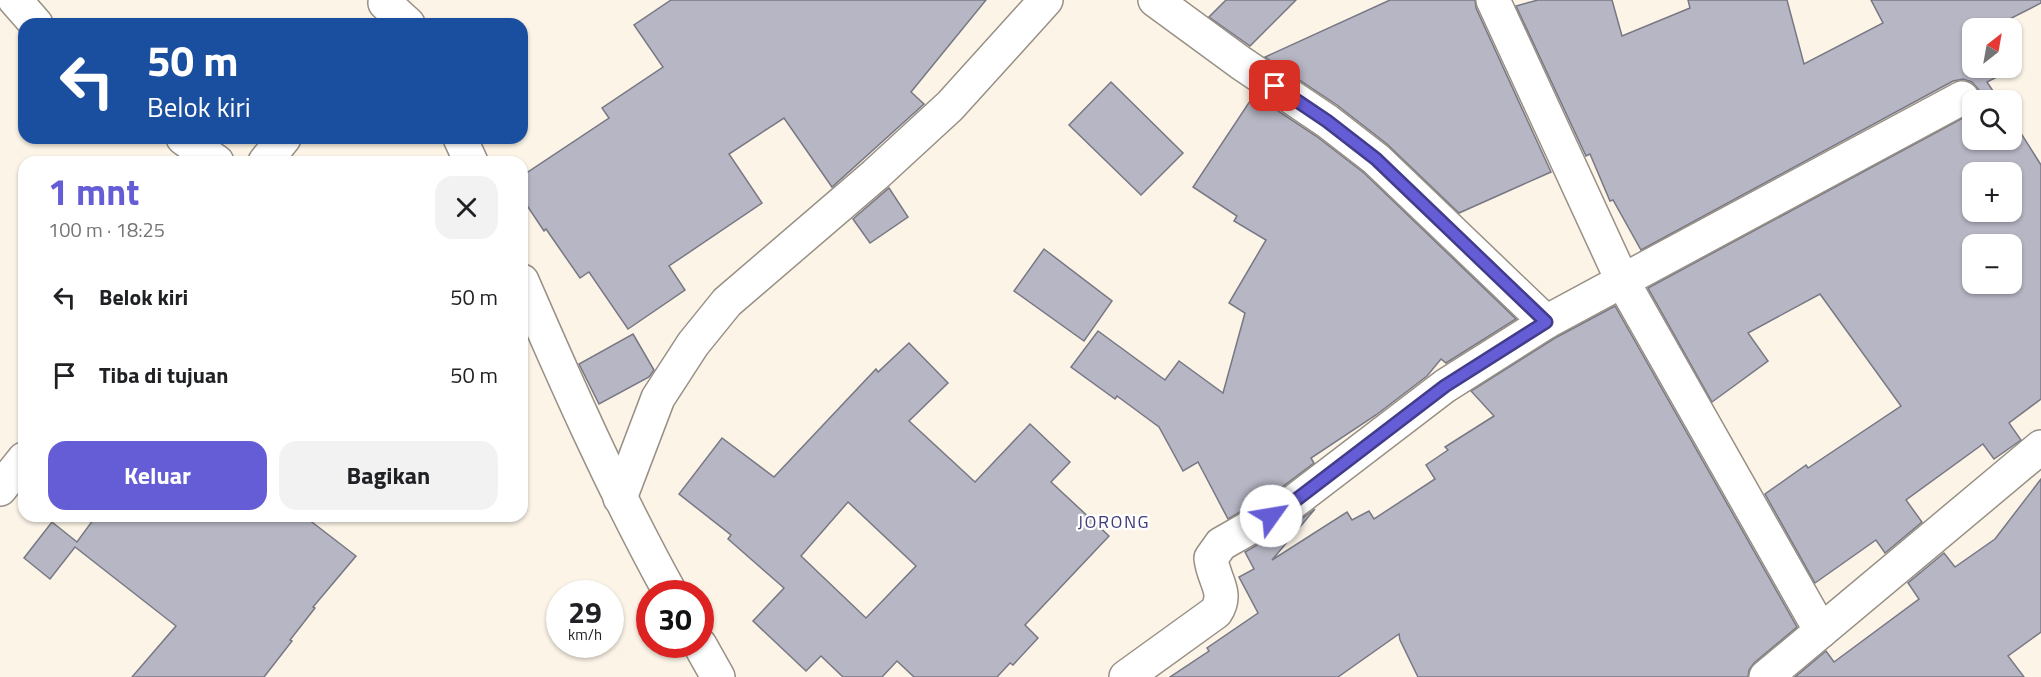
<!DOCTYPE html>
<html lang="id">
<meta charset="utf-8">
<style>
:root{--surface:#fff;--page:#f2f2f2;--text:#202124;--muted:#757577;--accent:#655dd6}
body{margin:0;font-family:"Titillium Web",sans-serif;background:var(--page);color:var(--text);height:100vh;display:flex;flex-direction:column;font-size:22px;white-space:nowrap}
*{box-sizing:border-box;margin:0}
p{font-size:20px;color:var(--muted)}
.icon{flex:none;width:33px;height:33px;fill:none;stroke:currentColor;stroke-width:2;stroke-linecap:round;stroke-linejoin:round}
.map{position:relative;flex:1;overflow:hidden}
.sheet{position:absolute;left:18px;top:156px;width:510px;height:366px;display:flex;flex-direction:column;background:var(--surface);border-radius:18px;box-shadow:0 2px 4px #0004}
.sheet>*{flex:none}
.guide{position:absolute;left:18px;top:18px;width:510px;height:126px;border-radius:18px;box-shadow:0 2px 4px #0004;background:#1a4fa0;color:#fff;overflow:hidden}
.needle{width:39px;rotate:31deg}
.tools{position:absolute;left:1962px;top:18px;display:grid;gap:12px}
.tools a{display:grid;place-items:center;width:60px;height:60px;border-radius:12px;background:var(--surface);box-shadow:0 2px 4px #0004;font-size:30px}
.speed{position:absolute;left:546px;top:580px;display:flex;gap:12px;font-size:30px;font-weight:700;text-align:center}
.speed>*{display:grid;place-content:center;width:78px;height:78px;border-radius:50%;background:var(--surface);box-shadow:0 2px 4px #0004;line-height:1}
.speed small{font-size:15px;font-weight:400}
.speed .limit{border:9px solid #d22;background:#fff;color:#111}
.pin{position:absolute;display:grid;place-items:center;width:51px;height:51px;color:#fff;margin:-26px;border-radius:12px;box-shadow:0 3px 9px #0006}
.me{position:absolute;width:66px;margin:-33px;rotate:58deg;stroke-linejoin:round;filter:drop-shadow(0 0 4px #0008)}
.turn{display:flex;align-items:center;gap:21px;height:126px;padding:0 30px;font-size:27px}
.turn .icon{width:78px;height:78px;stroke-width:2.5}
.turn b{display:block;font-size:42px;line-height:51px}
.round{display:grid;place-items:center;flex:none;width:63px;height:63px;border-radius:18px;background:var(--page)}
.overview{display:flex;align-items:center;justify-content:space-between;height:102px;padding:0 30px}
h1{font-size:36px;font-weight:700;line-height:45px;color:var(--accent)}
.action{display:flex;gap:12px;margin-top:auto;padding:12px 30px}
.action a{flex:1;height:69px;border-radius:18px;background:var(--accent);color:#fff;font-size:24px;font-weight:700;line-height:69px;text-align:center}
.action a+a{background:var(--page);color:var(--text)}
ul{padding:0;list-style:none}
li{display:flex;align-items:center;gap:18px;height:78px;padding:0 30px}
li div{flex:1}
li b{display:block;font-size:22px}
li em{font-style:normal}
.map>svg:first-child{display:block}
</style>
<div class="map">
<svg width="2041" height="677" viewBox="0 0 2041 677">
<rect width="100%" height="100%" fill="#fcf4e7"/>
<g fill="#b6b6c4" stroke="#787885" stroke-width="1.5" fill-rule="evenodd">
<path d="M671 0H986L911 92 924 104 832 187 784 118 729 154 762 203 669 266 685 290 628 329 589 272 580 278 546 229 544 231 522 198V176L609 118 602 108 663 67 634 25Z"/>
<path d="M1226 0H1296L1250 46 1209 17Z"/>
<path d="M1390 0H1475L1476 8 1551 172 1459 213 1387 144 1337 105 1265 57Z"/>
<path d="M1538 0H1612L1622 36 1690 8 1688 0H1787L1804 64 1883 23 1871 0H2041V3L1992 28H1972V68H1995L1999 76 1987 82 1999 100H1980L1979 90 1972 82 1963 79 1953 81 1641 250 1613 200 1610 201 1590 154 1586 156 1516 6Z"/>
<path d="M1111 82 1183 153 1141 195 1069 125Z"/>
<path d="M1254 95 1316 136 1364 173 1516 319 1446 363 1441 359 1427 376 1376 415 1311 458 1314 463 1278 490 1228 519 1198 462 1183 471 1159 427 1117 396 1115 399 1071 367 1098 331 1165 380 1179 361 1223 393 1245 313 1229 303 1266 240 1234 221 1237 216 1193 187Z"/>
<path d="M1972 113V140H2012V119L2041 165V399L2009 423 2021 440 1994 459 1983 444 1906 500 1922 522 1885 553 1876 540 1815 583 1765 494 1806 465 1808 468 1901 406 1820 294 1748 333 1768 361 1712 402 1648 288ZM1972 172H2012V212H1972ZM1972 244H2012V284H1972Z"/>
<path d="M889 188 908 217 870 243 853 219Z"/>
<path d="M1044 249 1112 301 1084 341 1014 291Z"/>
<path d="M1615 306 1797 627 1754 663 1749 670 1748 677H1418L1400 640 1399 634 1338 677H1170L1209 651 1207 648 1258 613 1239 577 1254 569 1245 552 1297 522 1315 509 1272 560 1347 512 1352 520 1369 511 1374 519 1435 479 1426 465 1448 450 1445 447 1494 416 1471 391 1555 338Z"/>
<path d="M633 334 654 370 649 377 599 404 579 364Z"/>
<path d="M909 343 948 383 909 421 975 482 1030 424 1070 462 1051 482 1109 536 1025 625 1038 638 1013 665 1010 663 997 677H914L897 661 882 677H843L821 656 806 671 753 621 784 588 728 539 731 535 679 494 722 438 774 477 876 369 878 372ZM848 502 916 566 866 618 801 556Z"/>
<path d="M2041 479V632L2008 656 2024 677H1795L1826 651 1834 662 1919 599 1908 583 1944 553 1955 567 1995 539Z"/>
<path d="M96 516H304L356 556 313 607 315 608 290 640 292 641 264 677H132L176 626 75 547 50 579 24 558 52 522 77 542Z"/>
</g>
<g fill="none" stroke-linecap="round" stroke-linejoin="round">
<g stroke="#989085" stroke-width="36">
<g id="minor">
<path d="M15 0 36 24"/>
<path d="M1155 0 1241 63 1327 121 1376 159 1546 322"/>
<path d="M1493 0 1623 282 1821 631"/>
<path d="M385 3 408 24"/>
<path d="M183 138 217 162"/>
<path d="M460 138 471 162"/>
<path d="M265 162 284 138"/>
<path d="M522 281C568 387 615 493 671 594"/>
<path d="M0 489 24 459"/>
<path d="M620 498 658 398 693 344 727 302 875 175 950 106 1046 0"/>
<path d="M700 645 718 677"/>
<path d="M1126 677 1216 612C1229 592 1213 580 1211 558L1221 544 1288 506 1445 386 1546 322 1962 98"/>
<path d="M1766 677 2041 447"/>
</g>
</g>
<use href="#minor" stroke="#fff" stroke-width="33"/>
</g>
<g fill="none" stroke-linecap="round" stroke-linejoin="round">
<g stroke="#423c8b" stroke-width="15">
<path id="route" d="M1271 516 1288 506 1445 386 1546 322 1376 159 1327 121 1275 86"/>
</g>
<use href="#route" stroke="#655dd6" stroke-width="10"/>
</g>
<g text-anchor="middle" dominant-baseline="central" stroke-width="4.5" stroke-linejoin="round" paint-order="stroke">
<g font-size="18" letter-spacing="1.5" fill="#3f3d7a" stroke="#fff">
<text x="1114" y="521">JORONG</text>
</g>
</g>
</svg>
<div class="tools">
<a><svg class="needle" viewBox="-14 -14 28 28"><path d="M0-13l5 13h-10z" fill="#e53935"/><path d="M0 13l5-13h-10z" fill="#757577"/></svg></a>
<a><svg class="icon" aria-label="search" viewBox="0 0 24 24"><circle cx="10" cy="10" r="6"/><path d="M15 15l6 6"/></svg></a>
<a>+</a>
<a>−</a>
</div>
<div class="speed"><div>29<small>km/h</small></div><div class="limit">30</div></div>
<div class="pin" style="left:1275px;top:86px;background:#d93025"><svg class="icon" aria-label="arrive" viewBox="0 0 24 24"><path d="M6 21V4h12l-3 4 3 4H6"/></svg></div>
<svg class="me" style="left:1271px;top:516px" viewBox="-20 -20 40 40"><circle r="19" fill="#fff"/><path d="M0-13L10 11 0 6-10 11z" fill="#655dd6"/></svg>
<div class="guide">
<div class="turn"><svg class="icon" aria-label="left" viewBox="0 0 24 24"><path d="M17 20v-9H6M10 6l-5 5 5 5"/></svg><div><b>50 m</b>Belok kiri</div></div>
</div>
<section class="sheet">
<div class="overview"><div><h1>1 mnt</h1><p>100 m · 18:25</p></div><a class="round"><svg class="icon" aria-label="close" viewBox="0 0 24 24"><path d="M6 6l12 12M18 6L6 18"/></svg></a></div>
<ul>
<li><svg class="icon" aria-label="left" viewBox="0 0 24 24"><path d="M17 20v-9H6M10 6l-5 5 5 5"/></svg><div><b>Belok kiri</b></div><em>50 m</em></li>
<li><svg class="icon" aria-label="arrive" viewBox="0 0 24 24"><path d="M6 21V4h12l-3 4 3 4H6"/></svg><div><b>Tiba di tujuan</b></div><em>50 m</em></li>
</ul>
<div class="action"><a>Keluar</a><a>Bagikan</a></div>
</section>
</div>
